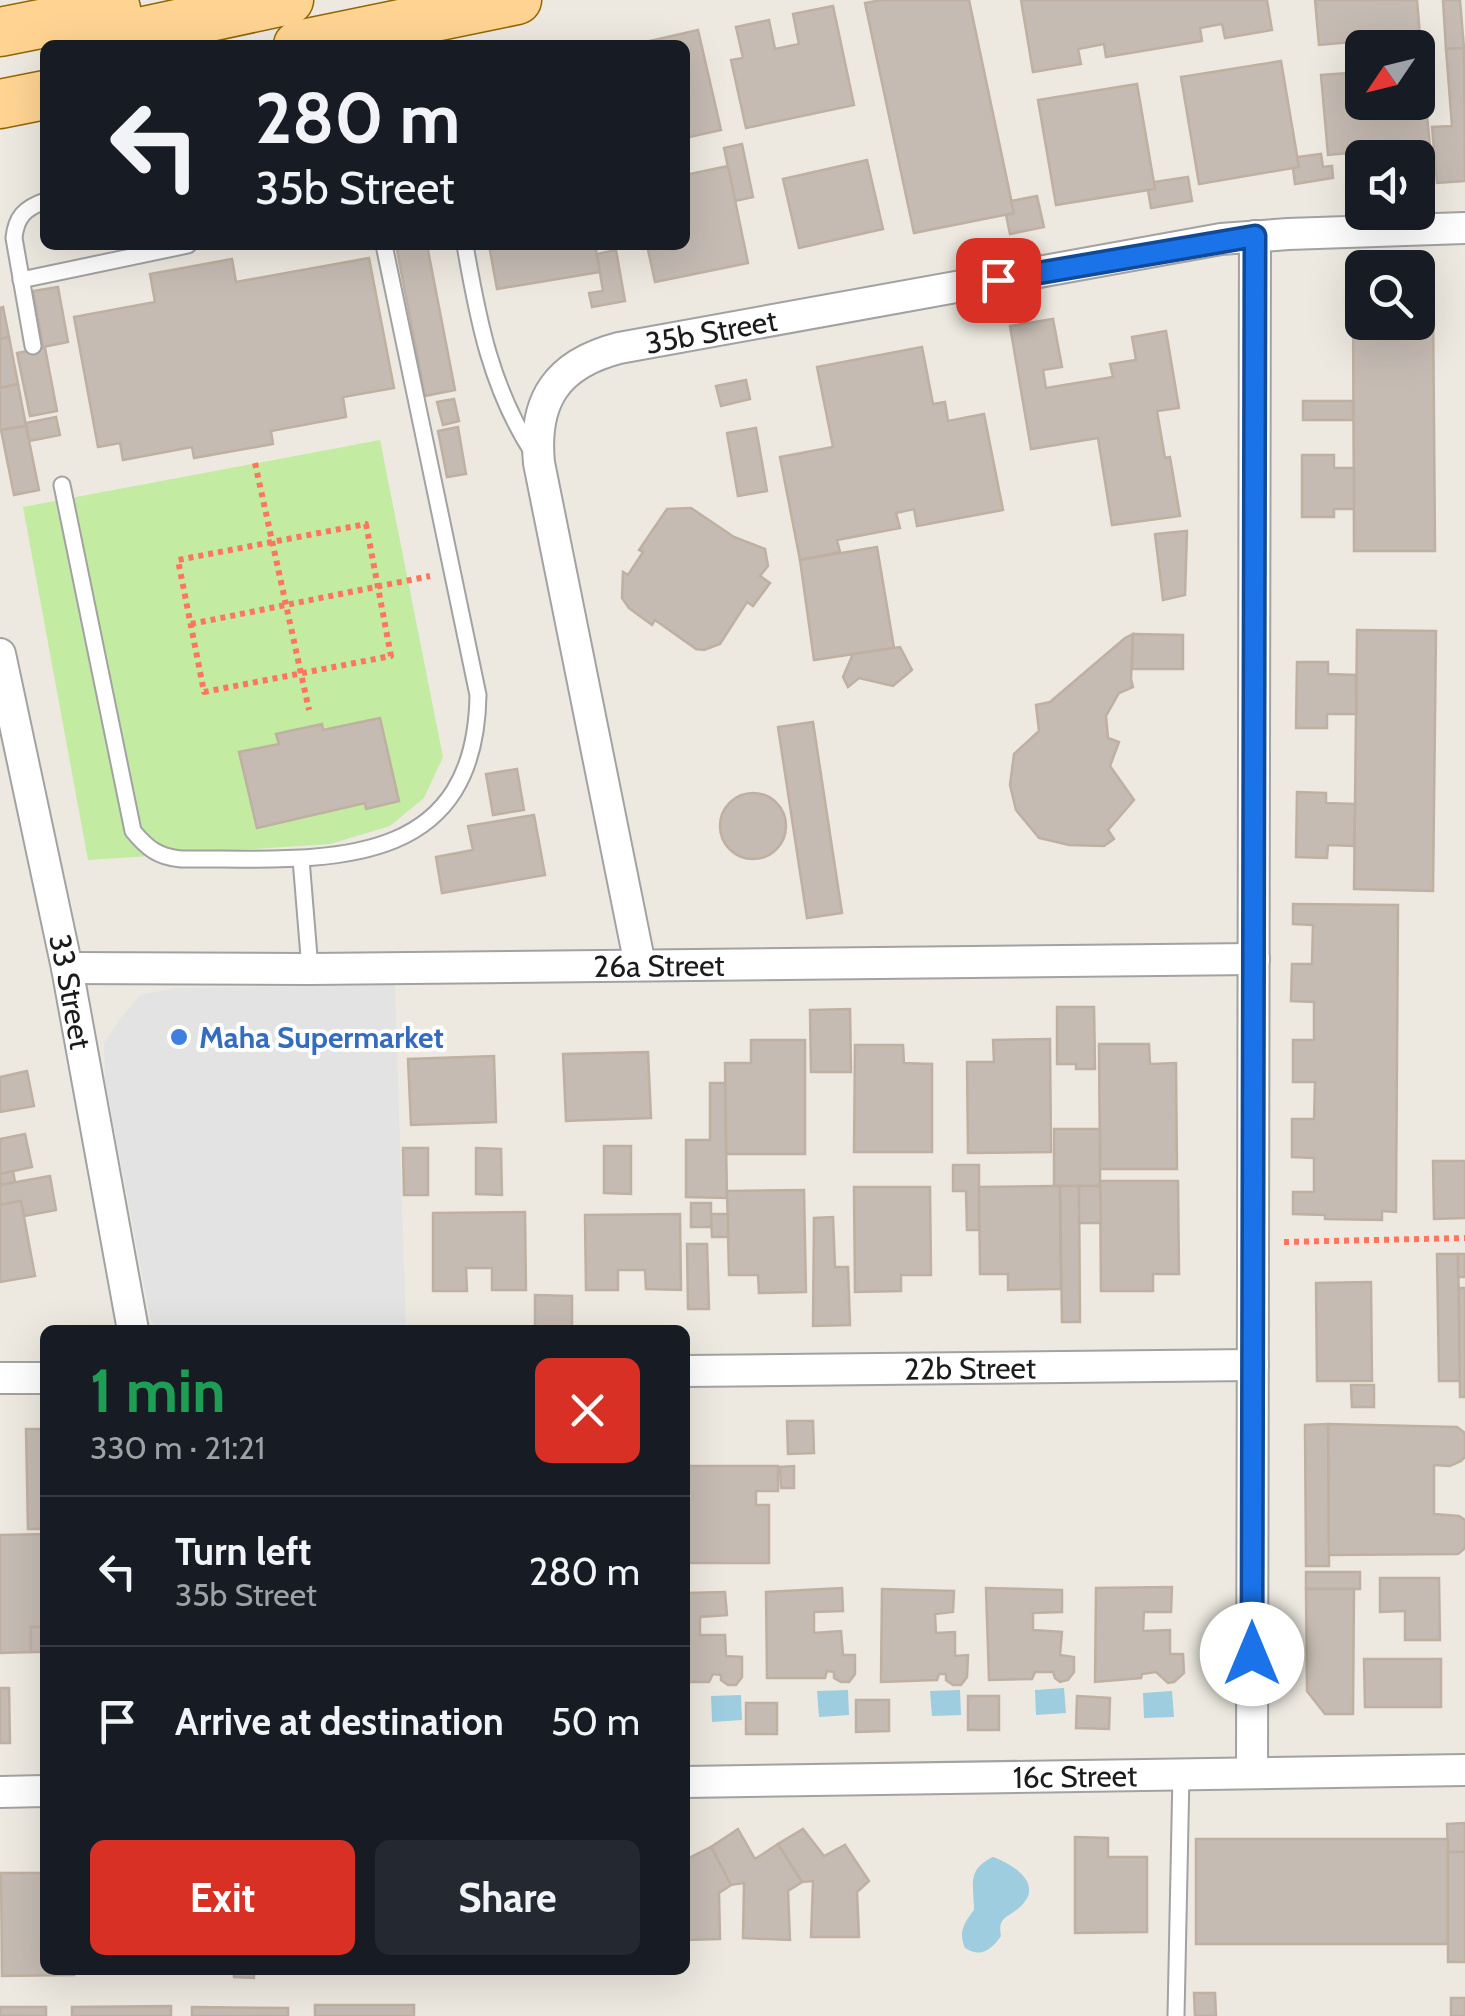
<!DOCTYPE html>
<meta charset="utf-8">
<style>
:root{--surface:#171b24;--page:#242831;--text:#f1f3f6;--muted:#9ea1a6;--line:#363941;--accent:#d93025}
body{margin:0;font-family:Cabin,sans-serif;background:var(--page);color:var(--text);height:100vh;display:flex;flex-direction:column;font-size:38px;white-space:nowrap}
*{box-sizing:border-box;margin:0}
p{font-size:32px;color:var(--muted)}
.icon{flex:none;width:55px;height:55px;fill:none;stroke:currentColor;stroke-width:2;stroke-linecap:round;stroke-linejoin:round}
.map{position:relative;flex:1;overflow:hidden}
.sheet{position:absolute;left:40px;top:1325px;width:650px;height:650px;display:flex;flex-direction:column;background:var(--surface);border-radius:15px;box-shadow:0 10px 40px #0002}
.sheet>*{flex:none}
.guide{position:absolute;left:40px;top:40px;width:650px;height:210px;border-radius:15px;box-shadow:0 10px 40px #0002;background:#171b24;color:var(--text);overflow:hidden}
.needle{width:65px;rotate:235deg}
.fabs{position:absolute;left:1345px;top:30px;display:grid;gap:20px}
.fabs a{display:grid;place-items:center;width:90px;height:90px;border-radius:15px;background:var(--surface);box-shadow:0 10px 40px #0002;font-size:50px}
.pin{position:absolute;display:grid;place-items:center;width:85px;height:85px;color:#fff;margin:-42px;border-radius:20px;box-shadow:0 5px 15px #0006}
.me{position:absolute;width:110px;margin:-55px;rotate:0deg;stroke-linejoin:round;filter:drop-shadow(0 0 8px #0008)}
.turn{display:flex;align-items:center;gap:35px;height:210px;padding:0 50px;font-size:45px}
.turn .icon{width:130px;height:130px;stroke-width:2.5}
.turn b{display:block;font-size:70px;line-height:85px}
.round{display:grid;place-items:center;flex:none;width:105px;height:105px;border-radius:15px;background:var(--page)}
.head{display:flex;align-items:center;justify-content:space-between;height:170px;padding:0 50px}
h1{font-size:60px;font-weight:800;line-height:75px;color:#1e9e55}
.button{display:flex;gap:20px;margin-top:auto;padding:20px 50px}
.button a{flex:1;height:115px;border-radius:15px;background:var(--accent);color:#fff;font-size:40px;font-weight:800;line-height:115px;text-align:center}
.button a+a{background:var(--page);color:var(--text)}
ul{padding:0;list-style:none}
li{display:flex;align-items:center;gap:30px;height:150px;padding:0 50px;border-top:2px solid var(--line)}
li div{flex:1}
li b{display:block;font-size:38px}
li em{font-style:normal}
.map>svg:first-child{display:block}
</style>
<div class="map">
<svg width="1465" height="2016" viewBox="0 0 1465 2016">
<rect width="100%" height="100%" fill="#ede9e0"/>
<path fill="#c3eba2" d="M380 440 443 757 424 798 390 826 330 844 88 860 23 507Z"/>
<path fill="#e3e3e3" d="M395 985 406 1330H158L150 1317 105 1079 104 1043 120 1019 140 995 176 988Z"/>
<g fill="#9dcdde">
<path d="M1064 1688 1066 1713 1036 1715 1035 1690Z"/>
<path d="M848 1690 849 1715 819 1717 817 1691Z"/>
<path d="M960 1690 961 1715 932 1716 930 1691Z"/>
<path d="M1172 1691 1174 1717 1144 1718 1143 1693Z"/>
<path d="M741 1695 742 1720 712 1722 711 1696Z"/>
<path d="M993 1857C1010 1863 1044 1882 1022 1905 1010 1918 997 1915 1001 1936 991 1950 981 1958 965 1948 958 1932 964 1923 974 1910 974 1885 966 1870 993 1857Z"/>
</g>
<g fill="#c5bbb3" stroke="#bfb0a2" stroke-width="2.5">
<path d="M882 0H969L1014 213 914 233 865 3Z"/>
<path d="M1021 0H1267L1272 30 1225 38 1222 24 1200 28 1202 41 1106 57 1104 44 1078 49 1081 64 1033 72Z"/>
<path d="M1315 0H1417L1420 36 1319 45Z"/>
<path d="M1443 0H1460L1464 48 1446 49Z"/>
<path d="M833 6 854 105 746 128 731 60 743 58 736 27 769 20 775 49 799 44 793 14Z"/>
<path d="M698 30 721 130 685 138V45H632Z"/>
<path d="M1464 48 1465 181 1437 183 1432 127 1452 126 1446 49Z"/>
<path d="M1281 61 1299 167 1199 184 1181 77Z"/>
<path d="M1422 66 1430 146 1328 155 1321 75 1362 72V102H1418V67Z"/>
<path d="M1137 84 1155 189 1056 205 1038 100Z"/>
<path d="M742 144 753 197 735 201 724 148Z"/>
<path d="M1321 154 1323 167 1332 166 1333 178 1295 184 1293 168 1299 167 1297 157Z"/>
<path d="M867 160 883 229 799 248 783 179Z"/>
<path d="M728 166 748 263 655 282 647 245H685V175Z"/>
<path d="M1188 177 1192 201 1151 208 1148 190 1155 189 1154 182Z"/>
<path d="M1037 196 1044 227 1010 234 1006 215 1014 213 1011 201Z"/>
<path d="M396 245H427L455 390 425 396Z"/>
<path d="M489 245H595L600 272 497 289Z"/>
<path d="M616 250 625 301 592 307 589 293 603 291 597 254Z"/>
<path d="M369 258 394 388 343 397 346 417 271 431 273 444 194 458 192 447 123 460 120 443 98 447 74 317 155 302 150 274 232 259 236 282Z"/>
<path d="M58 287 68 342 43 347 33 291Z"/>
<path d="M1353 294H1362V322H1418V294H1433L1435 551H1354Z"/>
<path d="M3 307 9 337 0 339V308Z"/>
<path d="M1053 319 1062 367 1043 370 1046 388 1113 377 1110 364 1136 360 1132 337 1166 331 1179 408 1157 411 1165 458 1170 457 1180 516 1112 525 1098 438 1031 449 1010 326Z"/>
<path d="M9 337 18 384 0 388V339Z"/>
<path d="M922 347 933 404 945 402 948 421 984 414 1003 510 917 526 914 509 896 513 900 528 837 540 840 552 800 560 780 457 833 447 817 367Z"/>
<path d="M45 348 57 411 30 416 17 353Z"/>
<path d="M746 380 750 399 721 406 716 386Z"/>
<path d="M18 384 26 426 0 430V388Z"/>
<path d="M454 399 459 421 443 425 437 402Z"/>
<rect x="1303" y="401" width="50" height="19"/>
<path d="M56 417 60 435 29 441 26 423Z"/>
<path d="M26 426 39 490 14 495 1 430Z"/>
<path d="M458 427 466 474 447 477 438 431Z"/>
<path d="M756 428 767 491 738 496 727 433Z"/>
<path d="M1302 455H1334V468H1354V509H1334V517H1302Z"/>
<path d="M691 508 734 537 765 549 768 566 760 576 770 583 753 606 747 602 720 644 704 650 696 649 655 620 652 625 629 608 622 598 623 572 628 575 643 552 639 550 667 509Z"/>
<path d="M1187 531 1185 595 1163 600 1155 534Z"/>
<path d="M877 547 894 648 814 660 800 560Z"/>
<path d="M1357 630 1436 631 1433 891 1354 889Z"/>
<path d="M1133 634 1131 679 1133 687 1119 693 1106 716 1108 738 1119 742 1110 766 1134 800 1108 830 1114 839 1104 846 1069 845 1039 838 1016 810 1010 785 1014 754 1039 731 1036 705 1050 702 1125 638Z"/>
<path d="M1133 634 1183 635V669H1132Z"/>
<path d="M900 647 912 670 893 686 859 678 848 687 843 677 853 654Z"/>
<path d="M1297 662H1328V674L1356 675V714H1327V728H1296Z"/>
<path d="M380 718 399 801 366 809 365 803 257 828 239 752 279 744 276 734 322 724 323 730Z"/>
<path d="M813 722 842 913 807 918 778 727Z"/>
<path d="M517 769 524 810 493 815 486 774Z"/>
<path d="M1297 792 1326 793V803L1355 804 1354 846 1328 845 1327 858 1296 857Z"/>
<circle cx="753" cy="826" r="33"/>
<path d="M534 815 545 875 442 893 436 857 473 850 468 826Z"/>
<path d="M1293 904 1398 905 1396 1212 1382 1211V1220L1325 1219V1215L1293 1214V1192H1314V1158L1292 1157V1119H1314L1315 1082H1293V1040H1314V1002L1291 1001 1292 964H1312L1313 925 1293 924Z"/>
<path d="M1057 1007H1094L1095 1069H1076V1064H1057Z"/>
<path d="M850 1009 851 1072H811L810 1010Z"/>
<path d="M1050 1039 1051 1152 968 1153 967 1062H994L993 1040Z"/>
<path d="M751 1040H805V1154H726L725 1063H751Z"/>
<path d="M1099 1044H1149L1150 1064 1176 1063 1177 1169H1100Z"/>
<path d="M855 1045H903L904 1063 932 1064V1152H854Z"/>
<path d="M648 1052 651 1118 566 1121 563 1054Z"/>
<path d="M494 1056 496 1122 411 1125 408 1059Z"/>
<path d="M27 1071 34 1106 0 1112V1077Z"/>
<path d="M710 1083H725L727 1198 686 1197V1140H710Z"/>
<rect x="1054" y="1129" width="46" height="57"/>
<path d="M25 1134 32 1167 0 1174V1139Z"/>
<path d="M604 1146H631V1194L604 1193Z"/>
<path d="M403 1148H428V1195H404Z"/>
<path d="M476 1148 501 1149 502 1195 476 1194Z"/>
<path d="M1433 1161H1465V1218L1434 1219Z"/>
<path d="M953 1165H979V1230H967L966 1191H953Z"/>
<path d="M13 1171 15 1182 0 1185V1174Z"/>
<path d="M50 1176 56 1210 24 1216 21 1201 0 1205V1185Z"/>
<path d="M1100 1181H1178L1179 1274H1153V1291H1101Z"/>
<path d="M1054 1186H1060L1061 1289 1008 1290V1274H980L979 1187Z"/>
<path d="M1060 1186H1079L1080 1322H1062Z"/>
<path d="M1079 1186H1100L1101 1223H1079Z"/>
<path d="M854 1187H930L931 1275H901V1291L855 1292Z"/>
<path d="M804 1190 806 1292 759 1293 758 1275H729L727 1191Z"/>
<path d="M21 1201 35 1276 0 1282V1205Z"/>
<rect x="691" y="1203" width="20" height="24"/>
<path d="M525 1212 526 1290H492V1268H466L467 1291H433V1213Z"/>
<path d="M680 1214 681 1290 646 1289 645 1270H618V1290H586L585 1215Z"/>
<path d="M711 1214H728V1237H712Z"/>
<path d="M833 1217 835 1267H848L850 1325 813 1326 814 1218Z"/>
<path d="M687 1244H707L709 1309H688Z"/>
<path d="M1437 1254H1458L1460 1381H1439Z"/>
<rect x="1458" y="1254" width="7" height="23"/>
<path d="M1371 1282 1372 1381H1317L1316 1283Z"/>
<path d="M1459 1288H1465V1397H1460Z"/>
<path d="M535 1295 572 1296V1328H535Z"/>
<path d="M1351 1385H1374V1407H1352Z"/>
<path d="M787 1421H813L814 1453 788 1454Z"/>
<path d="M1328 1424 1457 1427 1465 1433V1457L1461 1461 1450 1466 1434 1465V1514L1459 1516 1465 1520V1548L1458 1554 1329 1555Z"/>
<path d="M1328 1424 1329 1566H1306L1305 1425Z"/>
<path d="M26 1429H45V1529H28Z"/>
<path d="M685 1466H778V1491H756V1505H769V1563H685Z"/>
<path d="M794 1466V1488H781L780 1467Z"/>
<path d="M45 1534V1627H31V1652L0 1653V1535Z"/>
<rect x="1306" y="1572" width="54" height="17"/>
<path d="M1380 1578H1439L1440 1640H1405V1611L1380 1612Z"/>
<path d="M1172 1587 1171 1612H1144L1143 1631 1170 1630V1654H1183L1184 1673 1174 1682 1168 1683 1156 1672 1142 1674 1141 1678 1095 1682 1096 1588Z"/>
<path d="M842 1588 843 1611 814 1612V1633L841 1631 843 1655H855V1674L849 1682H841L834 1678V1672L827 1671 825 1678H767L766 1592Z"/>
<path d="M986 1588 1062 1590V1612L1033 1613V1630L1062 1632 1060 1655 1074 1657V1672L1068 1680 1060 1682 1055 1678 1053 1672H1035L1032 1679 989 1680Z"/>
<path d="M882 1589 954 1591 953 1612 935 1614 936 1633 955 1632V1656L968 1655 967 1677 961 1685H953L946 1680V1674H939L937 1680 881 1682Z"/>
<path d="M1306 1589H1354L1353 1714H1325L1307 1691Z"/>
<path d="M725 1592 727 1615 700 1617V1635H725L726 1656 742 1657V1677L736 1685H728L721 1680V1675L713 1674 709 1682H685V1593Z"/>
<rect x="31" y="1627" width="14" height="25"/>
<path d="M1364 1659H1441V1707H1365Z"/>
<path d="M0 1688H9L10 1743H0Z"/>
<rect x="968" y="1696" width="31" height="34"/>
<path d="M1077 1696 1110 1698 1109 1729 1076 1728Z"/>
<path d="M856 1700H889V1731L856 1732Z"/>
<rect x="746" y="1703" width="31" height="31"/>
<path d="M1465 1823V1852H1448L1447 1824Z"/>
<path d="M738 1829 755 1859 778 1844 802 1882 788 1891 790 1940 743 1938 744 1883 731 1885 711 1847Z"/>
<path d="M803 1829 824 1856 845 1845 869 1881 857 1892 859 1937H811L813 1881 802 1882 778 1844Z"/>
<path d="M1075 1837 1108 1838V1857H1147V1932L1075 1933Z"/>
<rect x="1196" y="1839" width="252" height="105"/>
<path d="M711 1847 731 1885 719 1893 720 1939 685 1940V1860Z"/>
<rect x="1448" y="1852" width="17" height="110"/>
<path d="M1 1873H45V1970H74V1975L2 1976Z"/>
<path d="M117 1970H189V1972L117 1973Z"/>
<path d="M234 1970H311V1973L254 1972V1978L234 1977Z"/>
<path d="M1194 1993H1215L1216 2016H1195Z"/>
<rect x="1451" y="1998" width="14" height="18"/>
<rect x="315" y="2005" width="99" height="11"/>
<path d="M171 2006V2016H72V2007Z"/>
<rect x="0" y="2007" width="46" height="9"/>
<path d="M192 2007 288 2008V2016H192Z"/>
</g>
<g fill="none" stroke-linecap="round" stroke-linejoin="round">
<g stroke="#a2a2a2" stroke-width="19">
<g id="lane">
<path d="M465 245C478 320 491 388 533 453"/>
<path d="M21 280 188 245"/>
<path d="M33 346 14 238C16 217 25 208 45 201"/>
<path d="M62 485 133 831C147 848 158 857 181 859 315 858 475 879 478 695L384 245"/>
<path d="M301 859 310 969"/>
<path d="M1176 2016 1181 1774"/>
</g>
</g>
<g stroke="#a2a2a2" stroke-width="34">
<g id="street">
<path id="s1" d="M0 654 67 968 133 1330"/>
<path id="s2" d="M640 965 539 463C533 400 557 364 619 348L1221 239 1288 234 1465 228"/>
<path id="s3" d="M67 968 310 969 1254 959"/>
<path id="s4" d="M685 1371 1253 1365"/>
<path d="M0 1378H45"/>
<path d="M1252 1773 1255 236"/>
<path id="s5" d="M685 1782 1465 1770"/>
<path d="M0 1792 45 1791"/>
</g>
</g>
<g stroke="#926600" stroke-width="51">
<g id="primary">
<path d="M0 32 116 9"/>
<path d="M79 45 289 0"/>
<path d="M298 45 517 0"/>
<path d="M0 104 45 95"/>
</g>
</g>
<g stroke="#ff755f" stroke-width="6" stroke-dasharray="5 5" stroke-linecap="butt">
<path d="M255 463 309 710"/>
<path d="M366 524 391 656 204 692 178 560Z"/>
<path d="M191 624 430 576"/>
<path d="M1284 1242 1465 1238"/>
</g>
<use href="#lane" stroke="#fff" stroke-width="15"/>
<use href="#street" stroke="#fff" stroke-width="30"/>
<use href="#primary" stroke="#ffd493" stroke-width="48"/>
</g>
<g fill="none" stroke-linecap="round" stroke-linejoin="round">
<g stroke="#114b97" stroke-width="25">
<path id="route" d="M998 280 1255 236 1252 1654"/>
</g>
<use href="#route" stroke="#1a73e8" stroke-width="18"/>
</g>
<circle fill="#3f7fe0" stroke="#fff" stroke-width="4" cx="179" cy="1037" r="10"/>
<g text-anchor="middle" dominant-baseline="central" stroke-width="8" stroke-linejoin="round" paint-order="stroke">
<g font-size="30" fill="#1b1b1b" stroke="#fff">
<text stroke="none"><textPath href="#s2" startOffset="762">35b Street</textPath></text>
<text stroke="none"><textPath href="#s3" startOffset="592">26a Street</textPath></text>
<text stroke="none"><textPath href="#s1" startOffset="345">33 Street</textPath></text>
<text stroke="none"><textPath href="#s4" startOffset="285">22b Street</textPath></text>
<text stroke="none"><textPath href="#s5" startOffset="390">16c Street</textPath></text>
</g>
<g font-size="30" font-weight="bold" fill="#366cbe" stroke="#fff" text-anchor="start">
<text x="199" y="1037">Maha Supermarket</text>
</g>
</g>
</svg>
<div class="fabs">
<a><svg class="needle" viewBox="-14 -14 28 28"><path d="M0-13l5 13h-10z" fill="#e53935"/><path d="M0 13l5-13h-10z" fill="#9ea1a6"/></svg></a>
<a><svg class="icon" aria-label="sound" viewBox="0 0 24 24"><path d="M4 9h4l5-4v14l-5-4H4zM17 9q2 3 0 6"/></svg></a>
<a><svg class="icon" aria-label="search" viewBox="0 0 24 24"><circle cx="10" cy="10" r="6"/><path d="M15 15l6 6"/></svg></a>
</div>
<div class="pin" style="left:998px;top:280px;background:#d93025"><svg class="icon" aria-label="arrive" viewBox="0 0 24 24"><path d="M6 21V4h12l-3 4 3 4H6"/></svg></div>
<svg class="me" style="left:1252px;top:1654px" viewBox="-20 -20 40 40"><circle r="19" fill="#fff"/><path d="M0-13L10 11 0 6-10 11z" fill="#1a73e8"/></svg>
<div class="guide">
<div class="turn"><svg class="icon" aria-label="left" viewBox="0 0 24 24"><path d="M17 20v-9H6M10 6l-5 5 5 5"/></svg><div><b>280 m</b>35b Street</div></div>
</div>
<section class="sheet">
<div class="head"><div><h1>1 min</h1><p>330 m · 21:21</p></div><a class="round" style="background:#d93025;color:#fff"><svg class="icon" aria-label="close" viewBox="0 0 24 24"><path d="M6 6l12 12M18 6L6 18"/></svg></a></div>
<ul>
<li><svg class="icon" aria-label="left" viewBox="0 0 24 24"><path d="M17 20v-9H6M10 6l-5 5 5 5"/></svg><div><b>Turn left</b><p>35b Street</p></div><em>280 m</em></li>
<li><svg class="icon" aria-label="arrive" viewBox="0 0 24 24"><path d="M6 21V4h12l-3 4 3 4H6"/></svg><div><b>Arrive at destination</b></div><em>50 m</em></li>
</ul>
<div class="button"><a>Exit</a><a>Share</a></div>
</section>
</div>
